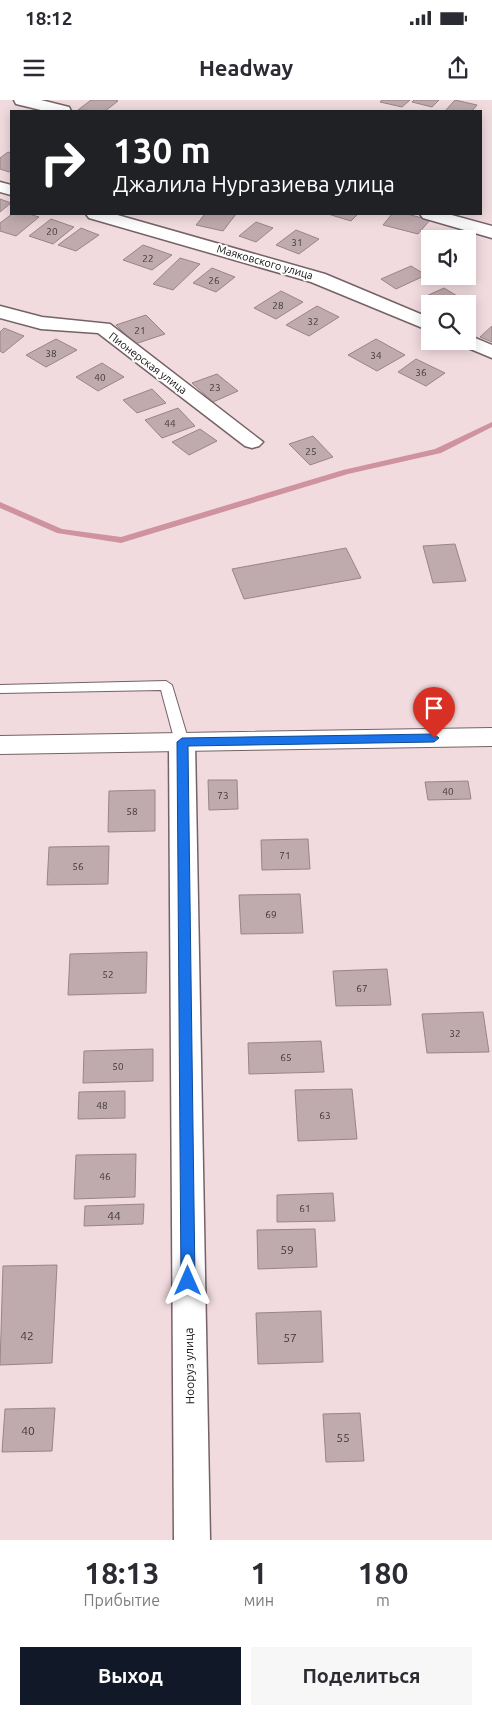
<!DOCTYPE html>
<html lang="ru">
<meta charset="utf-8">
<style>
:root{--surface:#fff;--page:#f7f7f7;--text:#2b2b33;--muted:#7c7c81;--accent:#111827}
body{margin:0;font-family:Ubuntu,sans-serif;background:var(--page);color:var(--text);height:100vh;display:flex;flex-direction:column;font-size:19px;white-space:nowrap}
*{box-sizing:border-box;margin:0}
p{font-size:16px;color:var(--muted)}
.icon{flex:none;width:28px;height:28px;fill:none;stroke:currentColor;stroke-width:2;stroke-linecap:round;stroke-linejoin:round}
.map{position:relative;height:1440px;overflow:hidden}
.drawer{display:flex;flex-direction:column;background:var(--surface);flex:1}
.drawer>*{flex:none}
.banner{position:absolute;left:10px;top:10px;width:472px;height:105px;border-radius:0px;box-shadow:0 2px 12px #0003;background:#202124;color:#fff;overflow:hidden}
.fabs{position:absolute;left:421px;top:130px;display:grid;gap:10px}
.fabs a{display:grid;place-items:center;width:55px;height:55px;border-radius:0px;background:var(--surface);box-shadow:0 2px 12px #0003;font-size:25px}
.pin{position:absolute;display:grid;place-items:center;width:42px;height:42px;color:#fff;margin:-51px -21px;border-radius:50% 50% 50% 0;rotate:-45deg;box-shadow:0 0 5px #0007}
.pin .icon{rotate:45deg}
.me{position:absolute;width:55px;margin:-28px;rotate:0deg;stroke-linejoin:round;filter:drop-shadow(0 0 4px #0008)}
.turn{display:flex;align-items:center;gap:18px;height:105px;padding:0 20px;font-size:22px}
.turn .icon{width:65px;height:65px;stroke-width:2.5}
.turn b{display:block;font-size:35px;line-height:42px}
.eta{display:flex;justify-content:space-evenly;align-items:center;height:85px;text-align:center}
.eta b{font-size:30px;font-weight:700;line-height:35px}
.primary-button{display:flex;gap:10px;margin-top:auto;padding:10px 20px}
.primary-button a{flex:1;height:58px;border-radius:0px;background:var(--accent);color:#fff;font-size:20px;font-weight:700;line-height:58px;text-align:center}
.primary-button a+a{background:var(--page);color:var(--text)}
.status{display:flex;justify-content:space-between;align-items:center;height:35px;padding:0 25px;background:var(--surface);direction:ltr}
.status svg{height:14px;fill:currentColor}
header{display:flex;justify-content:space-between;align-items:center;height:65px;padding:0 20px;background:var(--surface);font-size:22px;font-weight:700}
.map>svg:first-child{display:block}
</style>
<div class="status"><b>18:12</b><svg viewBox="0 0 49 12"><path d="M0 12V9h3v3zM5 12V6h3v6zM10 12V3h3v9zM15 12V0h3v12zM26 1h20v11H26zM47 4h2v5h-2z"/></svg></div>
<header><svg class="icon" aria-label="menu" viewBox="0 0 24 24"><path d="M4 6h16M4 12h16M4 18h16"/></svg>Headway<svg class="icon" aria-label="share" viewBox="0 0 24 24"><path d="M12 15V3M7 8l5-5 5 5M5 13v7h14v-7"/></svg></header>
<div class="map">
<svg width="492" height="1440" viewBox="0 0 492 1440">
<rect width="100%" height="100%" fill="#f1dbdf"/>
<g fill="none" stroke-linecap="round" stroke-linejoin="round">
<path fill="#cf939f" fill-rule="evenodd" d="M492 322V327L441 353 348 374 121 443 57 433 0 408V402L62 429 121 437 343 370 435 349Z"/>
</g>
<g fill="#bfaaae" stroke="#998588">
<path d="M91 0H115L118 1 105 11 78 10Z"/>
<path d="M382 0H410L402 7 380 2Z"/>
<path d="M414 0H439L432 7 412 2Z"/>
<path d="M455 0 477 5 472 11H445Z"/>
<path d="M8 52 11 53V71L9 72 0 69V58Z"/>
<path d="M0 99 11 103 0 112Z"/>
<path d="M12 114H29L39 117 16 136 0 131V123Z"/>
<path d="M205 114H236L223 131 196 125Z"/>
<path d="M328 114H358L351 121Z"/>
<path d="M392 114H407L430 120 418 134 383 125Z"/>
<path d="M51 119 74 127 53 144 29 136Z"/>
<path d="M256 122 273 128 256 142 239 136Z"/>
<path d="M81 128 99 135 76 151 58 145Z"/>
<path d="M296 130 319 139 299 154 276 145Z"/>
<path d="M143 145 172 155 152 170 123 160Z"/>
<path d="M180 158 200 164 173 190 153 184Z"/>
<path d="M411 166 426 175 396 189 381 179Z"/>
<path d="M212 168 235 177 216 192 193 183Z"/>
<path d="M444 188 462 199 451 204H431L422 198Z"/>
<path d="M281 191 303 202 276 219 254 208Z"/>
<path d="M317 206 339 217 309 236 286 225Z"/>
<path d="M146 215 165 234 135 244 116 225Z"/>
<path d="M492 226V242L480 237Z"/>
<path d="M4 228 24 236 3 253 0 251V232Z"/>
<path d="M56 239 77 250 46 267 26 255Z"/>
<path d="M376 239 405 255 377 271 348 255Z"/>
<path d="M416 259 445 273 426 286 398 272Z"/>
<path d="M102 263 124 277 98 291 76 277Z"/>
<path d="M217 274 238 291 213 302 192 283Z"/>
<path d="M152 289 166 303 137 313 123 300Z"/>
<path d="M178 308 195 326 162 338 145 320Z"/>
<path d="M200 329 217 341 189 355 172 342Z"/>
<path d="M313 336 333 357 310 365 289 344Z"/>
<path d="M455 444 466 481 433 483 423 446Z"/>
<path d="M346 448 361 478 244 499 232 469Z"/>
<path d="M208 680H237L238 709 209 710Z"/>
<path d="M468 681 471 699 428 700 425 682Z"/>
<path d="M155 690V731L108 732 109 691Z"/>
<path d="M308 739 310 769 262 770 261 740Z"/>
<path d="M109 746 108 784 47 785 49 747Z"/>
<path d="M300 794 303 833 241 834 239 795Z"/>
<path d="M147 852 146 893 68 895 70 854Z"/>
<path d="M387 869 391 905 336 906 333 871Z"/>
<path d="M483 912 489 952 427 953 422 914Z"/>
<path d="M321 941 324 972 249 974 248 943Z"/>
<path d="M153 949V981L83 983 84 951Z"/>
<path d="M352 989 357 1039 298 1041 295 990Z"/>
<path d="M125 991V1018L78 1019 79 992Z"/>
<path d="M136 1054 135 1097 74 1099 76 1055Z"/>
<path d="M333 1093 335 1121 277 1122V1095Z"/>
<path d="M144 1104 143 1124 84 1126 85 1106Z"/>
<path d="M315 1129 317 1167 258 1169 257 1130Z"/>
<path d="M57 1165 52 1263 0 1265 3 1166Z"/>
<path d="M321 1211 323 1262 258 1264 256 1213Z"/>
<path d="M55 1308 52 1351 2 1352 5 1309Z"/>
<path d="M360 1313 364 1361 326 1362 323 1314Z"/>
</g>
<g fill="none" stroke-linecap="round" stroke-linejoin="round">
<g stroke="#756266" stroke-width="2">
<path id="service" d="M166 581 172 585 189 642 182 647 175 642 161 590 0 593V585Z"/>
</g>
<g stroke="#756266" stroke-width="3">
<g id="minor">
<path d="M14 0H41L69 7 71 11H45L16 4Z"/>
<path d="M0 82 11 85V95L0 92Z"/>
<path d="M86 114H114L325 174 430 218V231L311 182 89 118Z"/>
<path d="M420 114H448L492 126V138L423 118Z"/>
<path d="M0 206 42 217 110 224 263 342 259 346 252 348 245 346 98 233 41 229 0 218Z"/>
<path d="M468 235 492 245V258L461 245 458 241H468Z"/>
<path d="M182 633 191 636 195 642 210 1440H174L169 642 173 636Z"/>
</g>
</g>
<g stroke="#756266" stroke-width="2">
<path id="tertiary" d="M492 628V646L0 654V636Z"/>
</g>
<use href="#service" fill="#fff" fill-rule="evenodd"/>
<use href="#minor" fill="#fff" fill-rule="evenodd"/>
<use href="#tertiary" fill="#fff" fill-rule="evenodd"/>
</g>
<path fill="#1a73e8" stroke="#114b97" d="M434 634 439 638 434 642 188 646 195 1181 193 1185 188 1187 183 1185 181 1181 177 642 182 638Z"/>
<g text-anchor="middle" dominant-baseline="central" stroke-width="4" stroke-linejoin="round" paint-order="stroke">
<g font-size="10" fill="#403638">
<text x="52" y="131">20</text>
<text x="297" y="142">31</text>
<text x="148" y="158">22</text>
<text x="214" y="180">26</text>
<text x="278" y="205">28</text>
<text x="313" y="221">32</text>
<text x="140" y="230">21</text>
<text x="51" y="253">38</text>
<text x="376" y="255">34</text>
<text x="421" y="272">36</text>
<text x="100" y="277">40</text>
<text x="215" y="287">23</text>
<text x="170" y="323">44</text>
<text x="311" y="351">25</text>
<text x="448" y="691">40</text>
<text x="223" y="695">73</text>
<text x="132" y="711">58</text>
<text x="285" y="755">71</text>
<text x="78" y="766">56</text>
<text x="271" y="814">69</text>
<text x="108" y="874">52</text>
<text x="362" y="888">67</text>
<text x="455" y="933">32</text>
<text x="286" y="957">65</text>
<text x="118" y="966">50</text>
<text x="102" y="1005">48</text>
<text x="325" y="1015">63</text>
<text x="105" y="1076">46</text>
<text x="305" y="1108">61</text>
</g>
<g font-size="11" fill="#160f10" stroke="#fff">
<text transform="translate(265 162) rotate(16)">Маяковского улица</text>
<text transform="translate(148 263) rotate(37)">Пионерская улица</text>
</g>
<g font-size="12" fill="#403638">
<text x="114" y="1115">44</text>
<text x="287" y="1149">59</text>
<text x="27" y="1235">42</text>
<text x="290" y="1237">57</text>
<text x="28" y="1330">40</text>
<text x="343" y="1337">55</text>
</g>
<g font-size="12" fill="#160f10" stroke="#fff">
<text transform="translate(189 1266) rotate(-91)">Нооруз улица</text>
</g>
</g>
</svg>
<div class="fabs">
<a><svg class="icon" aria-label="sound" viewBox="0 0 24 24"><path d="M4 9h4l5-4v14l-5-4H4zM17 9q2 3 0 6"/></svg></a>
<a><svg class="icon" aria-label="search" viewBox="0 0 24 24"><circle cx="10" cy="10" r="6"/><path d="M15 15l6 6"/></svg></a>
</div>
<div class="pin" style="left:434px;top:638px;background:#d93025"><svg class="icon" aria-label="arrive" viewBox="0 0 24 24"><path d="M6 21V4h12l-3 4 3 4H6"/></svg></div>
<svg class="me" style="left:188px;top:1181px" viewBox="-20 -20 40 40"><path d="M0-17L14 15 0 8-14 15z" fill="#1a73e8" stroke="#fff" stroke-width="4"/></svg>
<div class="banner">
<div class="turn"><svg class="icon" aria-label="right" viewBox="0 0 24 24"><path d="M7 20v-9h11M14 6l5 5-5 5"/></svg><div><b>130 m</b>Джалила Нургазиева улица</div></div>
</div>
</div>
<section class="drawer">
<div class="eta">
<div><b>18:13</b><p>Прибытие</p></div>
<div><b>1</b><p>мин</p></div>
<div><b>180</b><p>m</p></div>
</div>
<div class="primary-button"><a>Выход</a><a>Поделиться</a></div>
</section>
